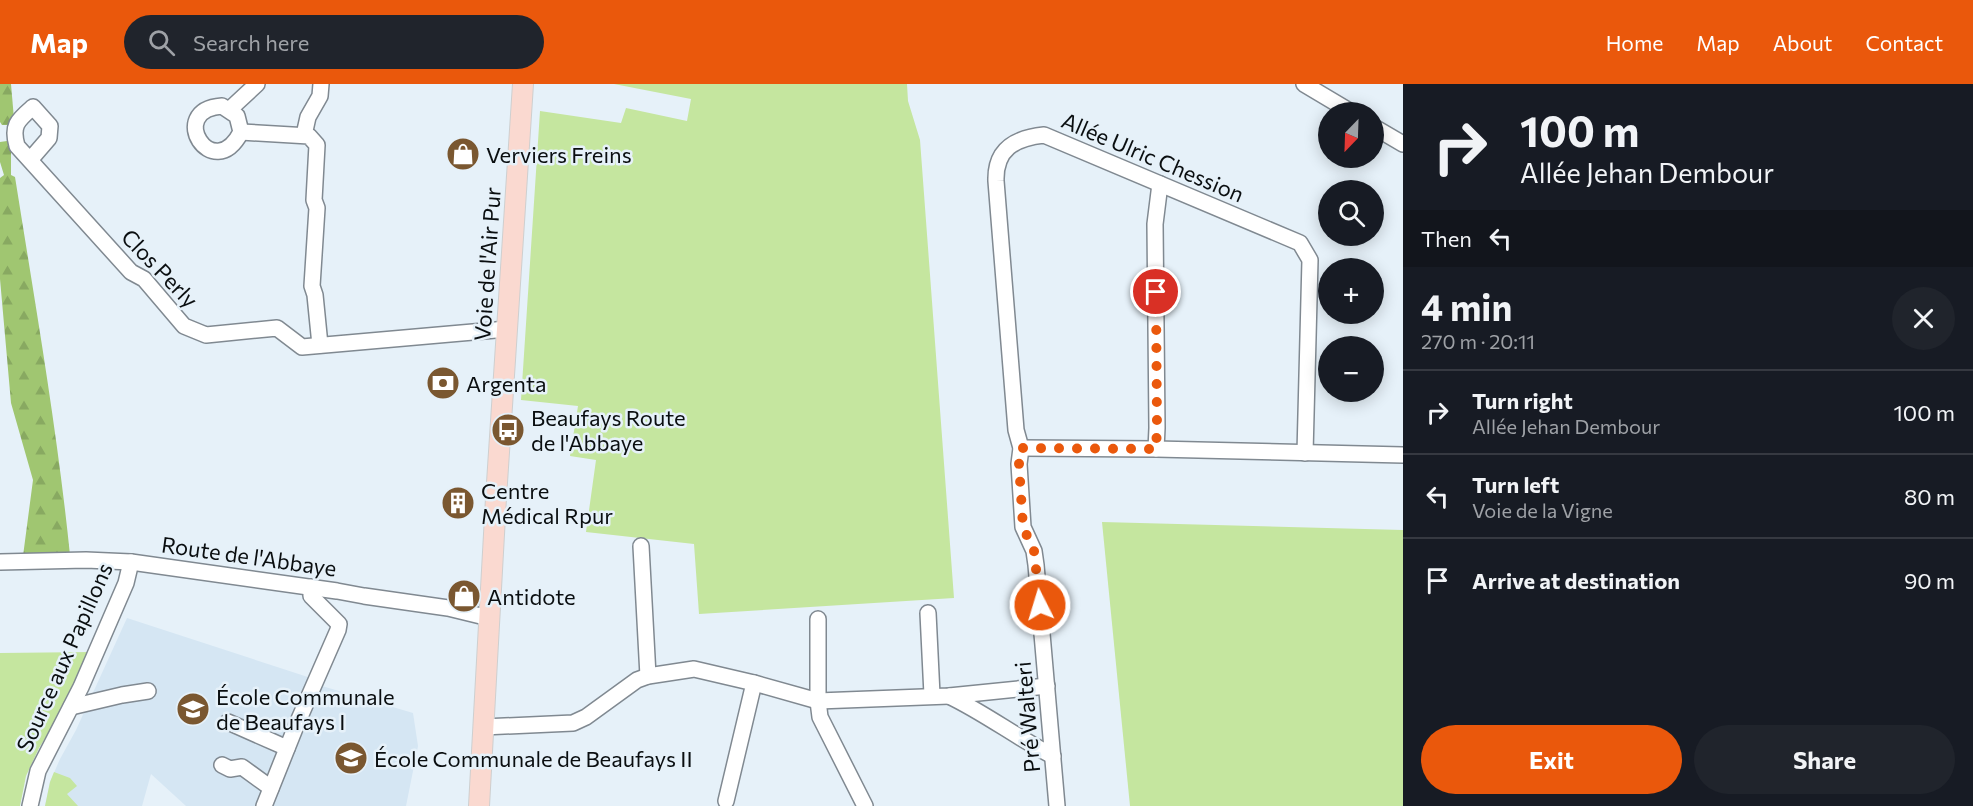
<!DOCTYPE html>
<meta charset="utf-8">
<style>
:root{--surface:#171b24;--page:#20242c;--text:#f1f3f6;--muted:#9ea1a6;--line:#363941;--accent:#ea580c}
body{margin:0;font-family:Commissioner,sans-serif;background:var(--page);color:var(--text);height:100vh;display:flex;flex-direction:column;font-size:22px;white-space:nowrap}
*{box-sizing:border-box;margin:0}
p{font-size:20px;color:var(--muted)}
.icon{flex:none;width:33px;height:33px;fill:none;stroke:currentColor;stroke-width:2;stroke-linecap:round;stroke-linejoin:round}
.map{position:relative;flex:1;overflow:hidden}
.side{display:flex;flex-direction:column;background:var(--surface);width:570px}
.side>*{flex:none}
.guide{background:#171b24;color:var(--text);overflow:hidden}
.needle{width:39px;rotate:203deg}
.fabs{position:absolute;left:1318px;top:18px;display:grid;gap:12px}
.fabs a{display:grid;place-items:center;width:66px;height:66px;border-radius:50%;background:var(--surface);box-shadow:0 3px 15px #0003;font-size:30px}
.pin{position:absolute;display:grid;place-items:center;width:51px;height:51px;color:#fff;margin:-26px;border:3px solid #fff;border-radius:50%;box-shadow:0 2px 6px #0007}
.me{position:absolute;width:66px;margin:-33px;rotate:355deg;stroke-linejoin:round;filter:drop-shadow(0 0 4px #0008)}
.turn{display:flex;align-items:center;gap:21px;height:126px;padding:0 18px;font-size:27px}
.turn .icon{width:78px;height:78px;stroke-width:2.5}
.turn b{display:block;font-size:42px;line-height:51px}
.then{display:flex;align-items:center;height:57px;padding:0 18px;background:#0003;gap:12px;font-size:22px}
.round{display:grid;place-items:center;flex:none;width:63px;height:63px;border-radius:32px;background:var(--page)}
.summary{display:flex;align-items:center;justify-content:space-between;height:102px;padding:0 18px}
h1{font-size:36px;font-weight:700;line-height:45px}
.cta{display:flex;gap:12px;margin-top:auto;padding:12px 18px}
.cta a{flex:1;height:69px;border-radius:36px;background:var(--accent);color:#fff;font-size:24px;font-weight:700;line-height:69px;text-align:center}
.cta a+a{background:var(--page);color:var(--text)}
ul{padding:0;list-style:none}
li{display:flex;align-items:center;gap:18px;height:84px;padding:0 18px;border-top:2px solid var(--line)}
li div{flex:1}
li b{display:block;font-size:22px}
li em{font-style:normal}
header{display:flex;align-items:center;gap:36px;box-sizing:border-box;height:84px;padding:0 30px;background:var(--accent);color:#fff}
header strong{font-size:28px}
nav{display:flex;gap:33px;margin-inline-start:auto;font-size:21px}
.search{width:420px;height:54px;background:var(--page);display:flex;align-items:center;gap:15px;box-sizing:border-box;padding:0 21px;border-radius:33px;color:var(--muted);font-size:22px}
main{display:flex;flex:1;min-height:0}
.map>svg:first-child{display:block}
</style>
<header>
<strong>Map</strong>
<div class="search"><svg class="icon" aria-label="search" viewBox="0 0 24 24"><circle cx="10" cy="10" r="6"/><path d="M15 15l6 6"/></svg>Search here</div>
<nav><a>Home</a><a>Map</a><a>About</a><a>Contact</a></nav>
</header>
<main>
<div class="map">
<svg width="1403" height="722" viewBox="0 0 1403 722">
<defs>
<pattern id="forest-firs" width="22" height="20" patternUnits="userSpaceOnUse" patternTransform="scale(1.5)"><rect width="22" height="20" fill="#a0c671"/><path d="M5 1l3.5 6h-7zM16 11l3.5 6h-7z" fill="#88a961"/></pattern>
</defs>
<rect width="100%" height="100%" fill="#e6f1f9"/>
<g fill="#d5e6f3">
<path d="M127 534 314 595 259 722H186L151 690 142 722H45L50 698 60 675 76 646Z"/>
<path d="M322 602 413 629 418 662 406 722H268L272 707Z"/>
</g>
<g fill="#c5e69f">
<path d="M614 0H907L908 17 920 56 954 514 699 530 694 460 586 448 596 376 570 372 578 322 521 316 540 27 621 39 626 24 687 37 691 15Z"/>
<path d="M1102 438 1403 446V722H1130Z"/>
<path d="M91 568 64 624 39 664 26 692 20 722H0V569Z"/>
<path d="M54 688 70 694 77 702 67 710 78 722H45L50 698Z"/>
</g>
<g fill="url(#forest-firs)">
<path d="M0 0H11L14 35 8 41H2L0 38Z"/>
<path d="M7 57 11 64V91L15 93C35 219 57 344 70 471L23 472 33 396 11 319 0 195V94L4 91 0 78V58Z"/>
</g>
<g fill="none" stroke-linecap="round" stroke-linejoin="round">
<g stroke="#808991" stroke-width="18">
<g id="minor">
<path d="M1304 0 1351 28"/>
<path d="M222 22 237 32 241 48C213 102 165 26 222 22Z"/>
<path d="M229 26 257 0"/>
<path d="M1374 43 1403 60"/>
<path d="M241 48 309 52 317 61 314 116 317 124 312 202 315 211 320 261"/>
<path d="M304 51 308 33 320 12 321 0"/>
<path d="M30 76 49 54 50 42 33 23C18 36 11 41 17 62L131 188 144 195 184 242 206 251 277 244 302 263 507 245"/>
<path d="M1021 364 1156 365 1403 371"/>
<path d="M1156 365 1157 344 1155 140 1160 100"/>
<path d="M641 462 648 592"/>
<path d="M0 478 86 476 131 478 337 507 364 512 448 524 489 534"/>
<path d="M928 529 932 611"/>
<path d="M818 535V617L820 633 865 722"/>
<path d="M949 612C985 629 1017 654 1053 672"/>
<path d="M71 623 122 611 148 607"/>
<path d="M228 638 287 664"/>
<path d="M483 643 573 639 586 633 637 596 648 592 694 585 754 599 818 617 949 612 1047 602"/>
<path d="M222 681 230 685 242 683 271 704"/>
<path d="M726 717 754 599"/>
<path d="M30 722 38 687 81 603 126 499 131 478"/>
<path d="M264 722 296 642 338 546 339 540 311 512V503"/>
<path d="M1057 722 1036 481 1034 467 1023 443 1019 380 1021 364 1016 346 996 97C995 65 1015 54 1044 51L1300 159 1310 176 1305 369"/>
</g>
</g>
<g stroke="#cecfcf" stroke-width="22">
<path id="major" d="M479 722 496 414 523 0"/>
</g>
<use href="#minor" stroke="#fff" stroke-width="15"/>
<use href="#major" stroke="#fad9d0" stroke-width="20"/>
</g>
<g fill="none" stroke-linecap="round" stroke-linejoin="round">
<path stroke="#ea580c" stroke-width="10" stroke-dasharray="0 18" d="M1040 521 1034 467 1023 443 1019 380 1021 364 1156 365 1157 344 1156 208"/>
</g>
<defs>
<g id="shop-disc" transform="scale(1.725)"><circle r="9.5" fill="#7a5730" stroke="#e6f1f9"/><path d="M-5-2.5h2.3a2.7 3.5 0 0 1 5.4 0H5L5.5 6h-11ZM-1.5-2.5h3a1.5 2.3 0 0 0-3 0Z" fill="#fff"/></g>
<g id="bank-disc" transform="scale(1.725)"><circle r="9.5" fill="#7a5730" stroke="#e6f1f9"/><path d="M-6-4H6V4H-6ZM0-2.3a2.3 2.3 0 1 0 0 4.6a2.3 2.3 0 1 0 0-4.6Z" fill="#fff"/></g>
<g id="bus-disc" transform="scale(1.725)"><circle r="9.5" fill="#7a5730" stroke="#e6f1f9"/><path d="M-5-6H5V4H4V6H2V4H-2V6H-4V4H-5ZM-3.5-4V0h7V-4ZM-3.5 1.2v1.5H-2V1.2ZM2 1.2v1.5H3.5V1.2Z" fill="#fff"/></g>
<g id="building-disc" transform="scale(1.725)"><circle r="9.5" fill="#7a5730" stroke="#e6f1f9"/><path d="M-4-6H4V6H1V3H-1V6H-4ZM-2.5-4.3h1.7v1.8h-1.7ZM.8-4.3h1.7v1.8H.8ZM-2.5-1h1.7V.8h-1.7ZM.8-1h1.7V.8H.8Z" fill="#fff"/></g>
<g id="school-disc" transform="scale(1.725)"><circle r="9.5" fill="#7a5730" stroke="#e6f1f9"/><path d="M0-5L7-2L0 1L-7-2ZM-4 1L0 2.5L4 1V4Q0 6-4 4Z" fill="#fff"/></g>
</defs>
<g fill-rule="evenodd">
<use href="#shop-disc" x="463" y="70"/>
<use href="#bank-disc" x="443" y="299"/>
<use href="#bus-disc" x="508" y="346"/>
<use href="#building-disc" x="458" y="419"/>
<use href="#shop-disc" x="464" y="512"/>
<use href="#school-disc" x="193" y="625"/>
<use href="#school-disc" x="351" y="674"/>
</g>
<g text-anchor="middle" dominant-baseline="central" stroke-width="5" stroke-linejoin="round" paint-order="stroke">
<g font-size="22" fill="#0a0e10" stroke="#e6f1f9" text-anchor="start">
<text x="486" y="70">Verviers Freins</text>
<text x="466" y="299">Argenta</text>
<text x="531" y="333">Beaufays Route<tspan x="531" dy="25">de l'Abbaye</tspan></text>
<text x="481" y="406">Centre<tspan x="481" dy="25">Médical Rpur</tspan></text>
<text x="487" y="512">Antidote</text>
<text x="216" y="612">École Communale<tspan x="216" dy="25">de Beaufays I</tspan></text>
<text x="374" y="674">École Communale de Beaufays II</text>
</g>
<g font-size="22" fill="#0a0e10" stroke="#e6f1f9">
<text transform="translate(1153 73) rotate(23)">Allée Ulric Chession</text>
<text transform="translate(487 180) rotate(-86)">Voie de l'Air Pur</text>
<text transform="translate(160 184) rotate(46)">Clos Perly</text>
<text transform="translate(249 472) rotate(8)">Route de l'Abbaye</text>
<text transform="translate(64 573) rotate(-66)">Source aux Papillons</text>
<text transform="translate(1027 633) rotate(-95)">Pré Walteri</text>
</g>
</g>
</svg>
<div class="fabs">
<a><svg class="needle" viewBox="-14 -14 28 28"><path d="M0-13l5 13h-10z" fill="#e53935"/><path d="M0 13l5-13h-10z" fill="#9ea1a6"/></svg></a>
<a><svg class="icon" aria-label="search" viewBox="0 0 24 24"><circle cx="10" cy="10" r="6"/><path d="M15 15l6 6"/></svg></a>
<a>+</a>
<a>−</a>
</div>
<div class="pin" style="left:1156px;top:208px;background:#d93025"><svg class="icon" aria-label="arrive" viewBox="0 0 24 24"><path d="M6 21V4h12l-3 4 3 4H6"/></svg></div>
<svg class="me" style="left:1040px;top:521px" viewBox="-20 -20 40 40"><circle r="17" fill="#ea580c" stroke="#fff" stroke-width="3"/><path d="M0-11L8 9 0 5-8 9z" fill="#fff"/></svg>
</div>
<section class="side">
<div class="guide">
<div class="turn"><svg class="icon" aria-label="right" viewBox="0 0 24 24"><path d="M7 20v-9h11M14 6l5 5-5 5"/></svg><div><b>100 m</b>Allée Jehan Dembour</div></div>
<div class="then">Then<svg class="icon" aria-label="left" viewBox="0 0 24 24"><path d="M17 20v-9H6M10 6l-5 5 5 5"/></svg></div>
</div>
<div class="summary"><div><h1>4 min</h1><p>270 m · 20:11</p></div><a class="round"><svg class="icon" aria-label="close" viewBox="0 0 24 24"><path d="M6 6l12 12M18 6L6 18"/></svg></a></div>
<ul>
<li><svg class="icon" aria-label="right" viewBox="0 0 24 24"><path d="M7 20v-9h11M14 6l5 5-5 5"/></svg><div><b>Turn right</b><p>Allée Jehan Dembour</p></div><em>100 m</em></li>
<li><svg class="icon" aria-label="left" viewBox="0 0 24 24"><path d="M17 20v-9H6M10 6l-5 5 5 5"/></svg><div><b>Turn left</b><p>Voie de la Vigne</p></div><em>80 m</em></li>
<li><svg class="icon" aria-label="arrive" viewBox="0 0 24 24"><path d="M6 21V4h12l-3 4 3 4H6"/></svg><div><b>Arrive at destination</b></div><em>90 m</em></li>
</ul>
<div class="cta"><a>Exit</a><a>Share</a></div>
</section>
</main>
